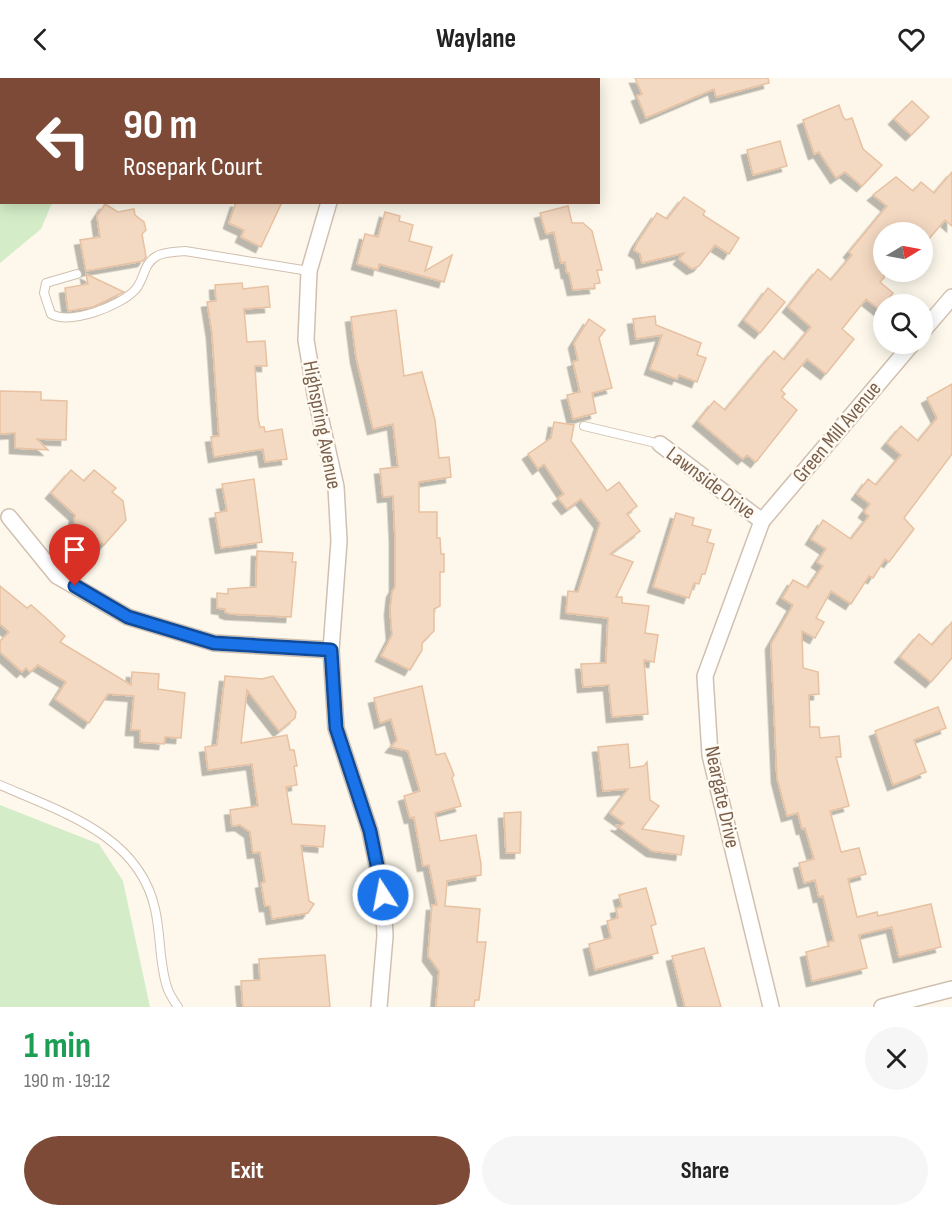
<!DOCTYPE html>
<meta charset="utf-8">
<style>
:root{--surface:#fff;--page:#f6f6f6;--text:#222;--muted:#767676;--accent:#7c4a36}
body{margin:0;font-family:"Sofia Sans Condensed",sans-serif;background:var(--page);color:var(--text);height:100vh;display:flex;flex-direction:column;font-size:22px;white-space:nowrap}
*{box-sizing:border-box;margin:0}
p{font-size:20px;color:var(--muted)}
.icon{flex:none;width:33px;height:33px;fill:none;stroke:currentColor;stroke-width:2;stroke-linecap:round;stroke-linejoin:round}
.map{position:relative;height:929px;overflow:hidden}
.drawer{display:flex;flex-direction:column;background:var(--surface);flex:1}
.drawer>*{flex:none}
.top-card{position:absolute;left:0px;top:0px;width:600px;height:126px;box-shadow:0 3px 15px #0003;background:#7c4a36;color:#fff;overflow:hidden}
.needle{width:39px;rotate:80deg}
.controls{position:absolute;left:873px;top:144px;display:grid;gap:12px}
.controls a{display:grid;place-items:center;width:60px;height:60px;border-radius:50%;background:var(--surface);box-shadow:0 3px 15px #0003;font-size:30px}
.pin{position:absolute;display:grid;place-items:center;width:51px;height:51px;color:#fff;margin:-62px -26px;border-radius:50% 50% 50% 0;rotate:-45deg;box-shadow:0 0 6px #0007}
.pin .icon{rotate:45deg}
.me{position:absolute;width:66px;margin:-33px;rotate:349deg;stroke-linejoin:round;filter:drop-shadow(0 0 4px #0008)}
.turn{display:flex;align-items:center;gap:21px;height:126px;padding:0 24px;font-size:27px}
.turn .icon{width:78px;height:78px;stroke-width:2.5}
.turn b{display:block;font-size:42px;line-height:51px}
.round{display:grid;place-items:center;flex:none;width:63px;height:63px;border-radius:32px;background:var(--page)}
.headline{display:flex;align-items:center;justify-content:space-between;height:102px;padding:0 24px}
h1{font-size:36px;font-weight:700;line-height:45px;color:#1e9e55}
.button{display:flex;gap:12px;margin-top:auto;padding:12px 24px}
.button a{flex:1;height:69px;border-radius:36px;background:var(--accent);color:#fff;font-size:24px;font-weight:700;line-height:69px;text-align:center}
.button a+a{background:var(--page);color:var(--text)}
header{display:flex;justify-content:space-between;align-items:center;height:78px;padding:0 24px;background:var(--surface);font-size:27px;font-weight:700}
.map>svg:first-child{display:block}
</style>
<header><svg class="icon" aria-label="back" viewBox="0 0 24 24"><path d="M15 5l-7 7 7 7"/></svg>Waylane<svg class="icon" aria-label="heart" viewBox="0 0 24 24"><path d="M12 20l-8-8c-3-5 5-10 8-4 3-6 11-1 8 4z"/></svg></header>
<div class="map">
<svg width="952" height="929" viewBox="0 0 952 929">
<defs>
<filter id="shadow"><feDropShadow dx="-5.5" dy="5.5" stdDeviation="0" flood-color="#0004"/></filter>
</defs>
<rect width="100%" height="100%" fill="#fdf8eb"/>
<g fill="#d4edc8">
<path d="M0 0 102 1 2 2V124L52 125 41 151 0 185Z"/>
<path d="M0 727 99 766 123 803 150 929H0Z"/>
</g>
<g fill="#f4d9c2" stroke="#e7c1a1" stroke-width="1.5" filter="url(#shadow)">
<path d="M635 0H768L769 5 716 19 714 11 646 40 637 18 642 16Z"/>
<path d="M912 23 929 39 911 57 894 41Z"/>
<path d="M839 27 843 39 846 42 852 40 863 71 882 87 862 108 845 94 836 100 819 74 814 76 803 42Z"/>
<path d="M780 63 787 88 753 97 747 72Z"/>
<path d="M952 94V148L945 142 922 169V152L920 154H884V200L880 204 893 215 880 232 866 221 842 251 854 261 826 296 807 281 781 312 785 316 782 319 797 332 756 384 747 377 743 381 698 343 714 323 725 332 774 273 784 282 811 249 788 229 818 191 831 202 852 177 849 174 887 128 873 117 896 99 913 113 921 104 934 115Z"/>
<path d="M684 119 705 133 703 137 739 160 729 176 715 167 699 188 692 191 679 181 684 175 642 185 640 176 634 172 637 165 657 135 667 141Z"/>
<path d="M236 124H282L261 169 241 159 244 152 229 145Z"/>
<path d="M105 126 118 134 134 131 135 137 144 144 146 152 142 156 146 179 143 183 86 193 80 162 100 159 97 138Z"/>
<path d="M568 128 572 145H583L592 153 602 192H597L600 205 594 206 595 210 573 212 569 195H567L565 184 561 185 554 154 546 156 540 135Z"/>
<path d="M385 134 400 138 399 143 413 147 409 163 432 169 425 193 452 177 444 204 379 186 378 192 357 186 365 156 378 159Z"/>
<path d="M86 196 124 214 93 229 68 233 65 210 88 206Z"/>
<path d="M242 205 243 211 268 208 270 229 244 231 247 264 265 263 267 288H255L258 340 260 349H264L265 354 282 351 287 381 265 384 263 371 214 379 211 359 219 358 212 255 207 224 216 223 215 207Z"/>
<path d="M768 210 785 224 760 255 744 242Z"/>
<path d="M396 232 404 298 422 294 435 342 439 380 449 379 451 399 419 404V434H437V460H440L441 476H444V494H440V528L434 531V553L422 565V572L410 592 381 578 392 557 390 532 392 514 395 509V459L393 418 383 419 380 391 398 389 393 346 373 351 356 279 351 239Z"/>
<path d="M655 238 656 247 701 265 697 277 706 280 697 304 679 297 677 301 650 291 662 257 636 261 633 241Z"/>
<path d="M589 241 605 252 599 260 612 310 592 315 596 335 573 341 567 317 580 314 573 284 578 282 574 265Z"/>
<path d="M952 306V376L904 440 914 451 889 484 885 481 873 500 869 498 851 526 831 513 816 540 824 544 815 560 802 553 803 590 818 594 819 616 809 617 810 649H819L820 660 839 658 841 679H836L849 728 830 733 841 774 859 770 866 796 848 801 857 839 877 834 878 838 931 826 941 869 899 879 892 849 859 857 867 890 812 903 806 874 829 868 828 864 834 863 823 818 819 819 815 802 804 805 799 785 814 781 805 750 802 751 798 735 787 738 777 700 771 566 793 527 782 520 793 502 808 510 823 488 817 484 826 471 811 461 823 442 851 461 869 438 864 434 870 426 857 416 868 401 876 407 901 377 887 365 901 348 918 363 937 340 927 320Z"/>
<path d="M0 313 41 314V322L67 323 66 362 37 361 48 372 15 370V355L0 356Z"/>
<path d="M554 344 574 347 571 363 607 413 619 404 637 428 627 436 640 453 610 476 633 484 616 519H622V525L649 528 645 555 658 557 654 584 644 582 648 636 612 639 609 607 583 609 581 586 606 585 608 540 566 535 568 513 578 514 600 445 581 421 567 431 558 420 564 416 544 386 538 391 528 376 551 360Z"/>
<path d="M71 392 84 403 94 392 116 410 112 414 123 423 126 442 104 467 94 459H85L74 444 75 437 51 415Z"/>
<path d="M254 401 262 464 221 470 215 435 227 433 222 406Z"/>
<path d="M676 435 694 440 692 447 711 452 707 464 714 466 705 496H702L699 506 694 505 689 520 653 509Z"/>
<path d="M257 473 293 475 292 484H296L291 539 230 536 225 534V531L217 530V515L228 516V511L256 509Z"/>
<path d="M0 508 27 530 31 527 47 541 65 558 60 564 131 607 132 594 159 596 158 611 185 615 181 660 165 659 164 666 140 664V652H131L134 618 108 616 89 645 55 621 66 604 38 587 30 594 26 590 22 594 0 574V563L9 554 0 546Z"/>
<path d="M952 544V580L931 604 900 579 919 556 932 567Z"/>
<path d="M225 598 262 601 273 598 296 634 295 640 279 653 247 612 241 665 287 657 290 672H294L297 688H294L297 707 286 709 292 746 325 748 323 769 301 767 309 823 314 826 308 835 272 841 270 828H265L261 805 265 804 260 774 253 775 250 754 240 747 232 748 230 732 258 728 252 686 208 692 205 669 217 667Z"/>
<path d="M422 608 436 677 445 675 454 697 452 700 461 728 435 735 440 763 476 757 481 786V797L447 803 445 828 480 831 477 864H486L479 922H475L474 929H436L439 893 428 878 432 827H437L429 787 423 788 414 739 410 740 404 718 420 713 408 673 391 669 397 662 391 641 380 645 374 620Z"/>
<path d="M938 629 946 650 914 662 926 694 893 707 875 653Z"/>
<path d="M628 666 630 690 644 688 647 684 650 722 659 728 642 751 684 758 681 777 652 773 616 747 621 748 624 745 610 735 628 711 603 713 598 669Z"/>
<path d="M521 734 520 775H506L504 735Z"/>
<path d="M646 810 656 846 651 848 658 875 595 892 589 866 611 860 607 843 618 840 616 830 622 829 619 817Z"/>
<path d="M704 870 721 929H685L672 878Z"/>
<path d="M325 877 330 929H243L241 903 260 902 259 881Z"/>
</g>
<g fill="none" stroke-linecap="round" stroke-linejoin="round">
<g stroke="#d1c0af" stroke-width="10">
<g id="service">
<path d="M77 196 46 205 44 215 51 236C71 247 119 228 134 213 145 203 142 186 157 178 164 174 176 174 185 173L309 193"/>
<path d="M584 348 660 366"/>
<path d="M0 707C61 734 139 757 155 831 161 856 159 885 167 909 169 916 174 923 178 929"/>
</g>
</g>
<g stroke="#d1c0af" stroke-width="18">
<g id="minor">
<path d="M460 2 462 0"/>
<path d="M329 124 309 193 306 262 315 316 336 409 339 463 331 572 336 650 370 753 383 817 385 858 379 929"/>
<path d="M922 254 952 219"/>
<path d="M660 366 762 443"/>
<path d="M9 439 57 498 128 539 214 565 331 572"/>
<path d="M771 929 710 677 705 598 762 443 912 266"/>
<path d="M882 929 952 911"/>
</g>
</g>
<use href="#service" stroke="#fff" stroke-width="8"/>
<use href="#minor" stroke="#fff" stroke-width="15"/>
</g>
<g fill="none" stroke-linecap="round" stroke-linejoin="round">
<g stroke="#114b97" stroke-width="15">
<path id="route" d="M75 508 128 539 214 565 331 572 336 650 370 753 383 817"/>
</g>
<use href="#route" stroke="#1a73e8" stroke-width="10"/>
</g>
<g text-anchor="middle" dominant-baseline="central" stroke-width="4.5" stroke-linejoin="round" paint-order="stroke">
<g font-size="21" fill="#7a604c" stroke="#fffbf2">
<text transform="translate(322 347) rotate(79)">Highspring Avenue</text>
<text transform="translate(837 354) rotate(-50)">Green Mill Avenue</text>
<text transform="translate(711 405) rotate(37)">Lawnside Drive</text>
<text transform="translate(722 719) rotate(78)">Neargate Drive</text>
</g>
</g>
</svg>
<div class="controls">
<a><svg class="needle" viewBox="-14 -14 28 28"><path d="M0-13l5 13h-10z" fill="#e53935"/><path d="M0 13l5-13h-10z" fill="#767676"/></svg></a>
<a><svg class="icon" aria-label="search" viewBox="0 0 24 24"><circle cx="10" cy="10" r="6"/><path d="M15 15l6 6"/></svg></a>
</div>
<div class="pin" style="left:75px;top:508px;background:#d93025"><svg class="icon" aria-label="arrive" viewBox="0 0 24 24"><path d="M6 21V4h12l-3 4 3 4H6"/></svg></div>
<svg class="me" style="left:383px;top:817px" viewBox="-20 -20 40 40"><circle r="17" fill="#1a73e8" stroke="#fff" stroke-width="3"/><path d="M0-11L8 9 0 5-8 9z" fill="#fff"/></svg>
<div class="top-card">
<div class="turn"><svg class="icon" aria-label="left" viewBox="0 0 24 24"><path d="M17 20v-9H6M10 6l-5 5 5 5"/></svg><div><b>90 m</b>Rosepark Court</div></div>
</div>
</div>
<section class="drawer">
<div class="headline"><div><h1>1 min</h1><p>190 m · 19:12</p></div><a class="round"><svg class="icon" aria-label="close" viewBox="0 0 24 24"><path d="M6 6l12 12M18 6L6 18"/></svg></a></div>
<div class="button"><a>Exit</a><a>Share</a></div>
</section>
